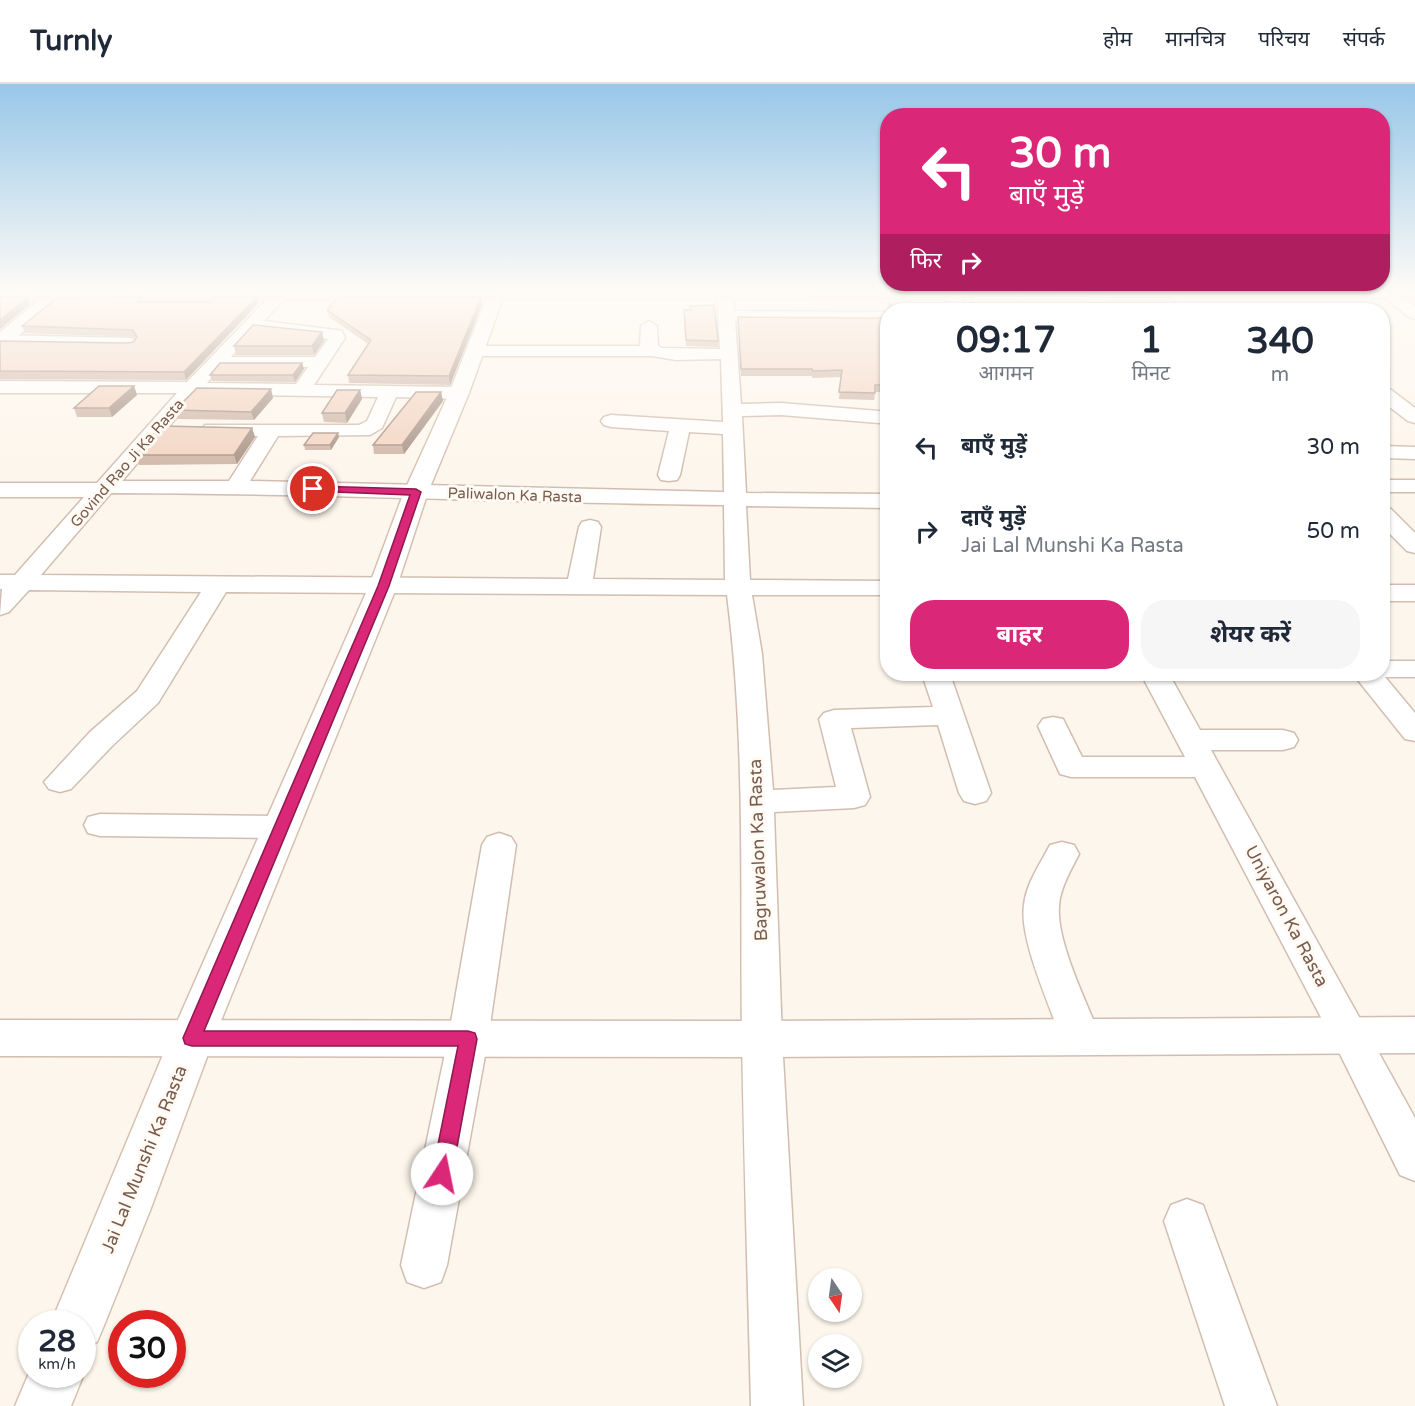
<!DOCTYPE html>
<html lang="hi">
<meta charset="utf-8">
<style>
:root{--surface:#fff;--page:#f6f6f7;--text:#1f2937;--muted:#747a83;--line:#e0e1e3;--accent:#db2777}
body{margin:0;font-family:"Varela Round","Noto Sans Devanagari",sans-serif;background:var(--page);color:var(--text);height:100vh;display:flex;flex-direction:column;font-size:22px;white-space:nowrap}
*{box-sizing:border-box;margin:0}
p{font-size:20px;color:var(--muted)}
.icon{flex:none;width:33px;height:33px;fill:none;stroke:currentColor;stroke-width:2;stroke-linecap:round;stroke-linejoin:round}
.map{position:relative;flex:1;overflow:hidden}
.panel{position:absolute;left:880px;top:219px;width:510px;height:378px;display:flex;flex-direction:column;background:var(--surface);border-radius:24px;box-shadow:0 2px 4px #0004}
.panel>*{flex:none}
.banner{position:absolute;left:880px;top:24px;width:510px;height:183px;border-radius:24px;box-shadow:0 2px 4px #0004;background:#db2777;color:#fff;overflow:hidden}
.needle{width:39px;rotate:167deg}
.tools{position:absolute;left:808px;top:1184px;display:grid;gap:12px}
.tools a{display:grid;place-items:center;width:54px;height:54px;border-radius:50%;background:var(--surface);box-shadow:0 2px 4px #0004;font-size:30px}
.speed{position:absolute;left:18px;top:1226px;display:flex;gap:12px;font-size:30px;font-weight:700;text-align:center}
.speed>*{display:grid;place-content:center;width:78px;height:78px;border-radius:50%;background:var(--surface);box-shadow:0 2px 4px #0004;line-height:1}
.speed small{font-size:15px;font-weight:400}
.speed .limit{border:9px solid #d22;background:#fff;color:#111}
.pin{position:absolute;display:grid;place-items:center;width:51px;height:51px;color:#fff;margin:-26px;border:3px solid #fff;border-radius:50%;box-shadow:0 2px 6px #0007}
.me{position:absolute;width:66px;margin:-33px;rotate:11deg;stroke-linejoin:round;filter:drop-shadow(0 0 4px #0008)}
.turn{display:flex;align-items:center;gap:21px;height:126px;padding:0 30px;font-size:27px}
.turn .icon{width:78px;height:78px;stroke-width:2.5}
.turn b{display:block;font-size:42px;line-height:51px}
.then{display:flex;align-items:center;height:57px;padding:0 30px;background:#0003;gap:12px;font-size:22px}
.eta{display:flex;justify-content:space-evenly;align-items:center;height:102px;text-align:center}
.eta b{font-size:36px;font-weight:700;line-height:42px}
.primary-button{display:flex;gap:12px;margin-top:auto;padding:12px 30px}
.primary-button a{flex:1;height:69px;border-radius:24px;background:var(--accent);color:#fff;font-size:24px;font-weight:700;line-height:69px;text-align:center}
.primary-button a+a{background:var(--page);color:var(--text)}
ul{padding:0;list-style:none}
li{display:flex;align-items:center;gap:18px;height:84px;padding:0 30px}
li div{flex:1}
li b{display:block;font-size:22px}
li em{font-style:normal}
header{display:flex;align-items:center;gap:36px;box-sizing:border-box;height:84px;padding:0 30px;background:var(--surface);border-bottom:2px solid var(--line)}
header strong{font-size:28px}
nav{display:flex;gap:33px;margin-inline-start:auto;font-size:21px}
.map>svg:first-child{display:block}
</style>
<header>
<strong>Turnly</strong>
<nav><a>होम</a><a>मानचित्र</a><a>परिचय</a><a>संपर्क</a></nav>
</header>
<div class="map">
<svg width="1415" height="1322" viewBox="0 0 1415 1322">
<rect width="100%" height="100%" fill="#fdf6ec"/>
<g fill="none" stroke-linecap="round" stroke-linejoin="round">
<g stroke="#d1beb0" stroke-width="3">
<g id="minor">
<path d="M277 205H293L264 237 336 246 342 247 345 254 314 301 459 303 466 305 468 309 466 313 459 315 396 313 382 344 370 351 278 352 250 397 724 408 723 350 689 348 680 391 677 396 669 397 661 396 658 391 669 347 611 343 604 341 601 337 604 333 611 331 723 338 721 275 676 276 652 272H475L469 271 466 267 469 263 475 262H640L641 242 649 237 657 242 658 262 662 264 720 265 717 211 725 206 733 211 734 227 888 228V238L735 237 741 320 781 319 879 327 888 332 886 337 879 339 781 331 742 332 746 409 888 410V424L746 422 750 496 888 497V511H752L762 570 773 706 836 703 819 635 824 629 834 626 933 623 922 590H950L991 709 986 717 975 720 964 717 959 709 938 641 851 644 870 713 865 721 854 724 774 728 782 955 803 1322H751C748 1200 744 1077 742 955 740 806 746 658 727 511L226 508 158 619 112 662 71 705 60 708 49 705 44 698 90 648 137 607 201 508 29 506 9 528 0 531 2 505H0V491H15L84 413H0V399H97L177 309H0V297L187 298ZM256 245 328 255 315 273H231ZM221 283H308L296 300 207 299ZM197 310 378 313 367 337 359 341H205L202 345 205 349 212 351 258 352 229 397H122ZM111 409C315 409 520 419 724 421L725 496 593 495 601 443 598 438 590 436 582 438 579 443 568 495 41 491Z"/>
<path d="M935 205H951L970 226H954Z"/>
<path d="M1170 205 1175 207 1196 226H1179L1162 210Z"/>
<path d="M1383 206H1393L1415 222V235L1409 233 1383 212 1380 209Z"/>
<path d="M0 251 129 254 135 255 137 259 135 263 129 264 1 261Z"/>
<path d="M1383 303 1390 305 1415 324V339L1408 337 1383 318Z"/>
<path d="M1383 362 1415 363V375L1383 374Z"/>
<rect x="1383" y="396" width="32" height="12"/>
<path d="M1383 423 1391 425 1415 449V469L1407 467 1383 443Z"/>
<rect x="1383" y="501" width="32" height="16"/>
<path d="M1383 577H1415V593H1385L1415 629V657L1405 655 1353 590H1383Z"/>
<path d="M1141 590H1169L1200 646H1283L1294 649 1298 656 1294 663 1283 666H1211L1415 1034V1097L1400 1091 1336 962 1195 693H1071L1060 690 1038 642 1043 635 1053 633 1063 635 1082 673H1185Z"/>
<path d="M100 730 281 732 293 735 297 743 293 751 281 754 100 752 88 749 84 741 88 733Z"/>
<path d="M499 749 511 753 516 761 488 955 447 1181 441 1198 424 1204 407 1198 401 1181 448 955 482 761 487 753Z"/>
<path d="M1062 758 1074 761 1079 770C1071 786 1060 804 1059 822 1056 857 1087 919 1100 952L1094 964 1080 969 1066 964 1060 952C1049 919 1019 855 1024 821 1026 800 1040 780 1050 761Z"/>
<path d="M1187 1115 1203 1121 1277 1322H1225L1164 1137 1171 1121Z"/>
</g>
</g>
<g stroke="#d1beb0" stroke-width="3">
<g id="tertiary">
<path d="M58 205 64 206 66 210 64 214 7 261 0 263V248L52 206Z"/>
<path d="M1415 933V969L762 973 0 972V936L762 937Z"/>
</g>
</g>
<g stroke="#d6c0b0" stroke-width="3">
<g id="secondary">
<path d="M496 206 502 207 504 211 469 309 428 408 397 502 214 954 151 1124 105 1239 97 1258 82 1264V1239H51L170 954 369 502 404 408 449 309 488 211 490 207Z"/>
<path d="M32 1282V1290H82V1287L84 1290 71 1322H15Z"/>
</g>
</g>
<g stroke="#dad1cd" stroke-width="3">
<path id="primary" d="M1415 205V214L0 216V206Z"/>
</g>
<use href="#minor" fill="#fff" fill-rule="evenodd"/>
<use href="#tertiary" fill="#fff" fill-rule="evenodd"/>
<use href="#secondary" fill="#fff" fill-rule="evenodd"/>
<use href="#primary" fill="#fbd9a5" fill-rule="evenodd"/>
</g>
<g fill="#d1b7a8">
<path d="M970 212 1181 222 1241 226H966L967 222 971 221 969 219Z"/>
<path d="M143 213 144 218H211L257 213 258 220 186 296 0 295V257L126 259 133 258 136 254 135 253 25 249 22 242Z"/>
<path d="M481 213 482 221 450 301 349 299 348 291 368 260 329 233 327 226Z"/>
<path d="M888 219H890L895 226H887Z"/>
<path d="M684 226 718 257V263L686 262Z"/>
<path d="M738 233 888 234V308H875L874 316 839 315 841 293 812 294V292H741Z"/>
<path d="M322 248 324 257 314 271H236L234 262Z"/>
<path d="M302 279 304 285 295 298 212 297 210 291Z"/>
<path d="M134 302 137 311 112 333H77L74 324Z"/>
<path d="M360 306 362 315 347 339 324 338 322 329Z"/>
<path d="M441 308 443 317 404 370H374L373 361Z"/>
<path d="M273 314 254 336 178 335 175 326Z"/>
<path d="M252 344 255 353 237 380 139 381 135 371Z"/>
<path d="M339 353 331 366H305L304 361Z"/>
</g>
<g fill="#aa9588">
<path d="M28 213 31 220 0 245V236Z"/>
<path d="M257 213 258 220 186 296 184 288Z"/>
<path d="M481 213 482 221 450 301 449 292Z"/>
<path d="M322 248 324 257 314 271 312 262Z"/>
<path d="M302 279 304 285 295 298 293 291Z"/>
<path d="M134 302 137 311 112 333 109 324Z"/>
<path d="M271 305 273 314 254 336 251 328Z"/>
<path d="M360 306 362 315 347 339 345 329Z"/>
<path d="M441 308 443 317 404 370 402 361Z"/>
<path d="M252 344 255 353 237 380 234 371Z"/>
<path d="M338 349 339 353 331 366 330 361Z"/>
</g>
<g fill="#f3d5c3" stroke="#aa9588" stroke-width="1.5">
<path d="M970 212 1169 213 1181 222 1233 220 1241 226H970L967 222 973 221 974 218Z"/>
<path d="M0 213H28L0 236Z"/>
<path d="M143 213 137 218H211L215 213H257L184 288 0 287V257L126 259 133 258 137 253 133 246 22 242 57 214Z"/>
<path d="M338 213H481L449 292 348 291 371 256 327 226Z"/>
<path d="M888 219H890L895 226H891V222Z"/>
<path d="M714 221 718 257 686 256 684 226H691L690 222Z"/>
<path d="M738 233 888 234V301H875V309L839 308 842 286 813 287 812 285H741Z"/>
<path d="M253 241 322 248 312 262H234Z"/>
<path d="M220 279H302L293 291H210Z"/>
<path d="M99 302H134L109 324H74Z"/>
<path d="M197 304 271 305 251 328 175 326Z"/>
<path d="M337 306H360L345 329H322Z"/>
<path d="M416 308H441L402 361H373Z"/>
<path d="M161 342 252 344 234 371H135Z"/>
<path d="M313 349H338L330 361H304Z"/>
</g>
<linearGradient id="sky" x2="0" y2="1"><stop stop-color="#97c7e8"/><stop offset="0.53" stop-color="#fefbf6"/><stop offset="1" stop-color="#fefbf6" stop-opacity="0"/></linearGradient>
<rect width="1415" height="390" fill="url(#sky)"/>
<path fill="#db2777" stroke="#8e194d" stroke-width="1.5" d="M313 402 416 405 421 408 389 502 204 947H468L475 949 477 955 452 1090 449 1097 442 1100 435 1097 432 1090 458 962H192L185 960 183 954 378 502 410 411 310 407V403Z"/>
<g text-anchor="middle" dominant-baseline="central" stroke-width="6" stroke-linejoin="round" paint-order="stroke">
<g font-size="15" fill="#7a5c4d" stroke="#fffaf3">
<text transform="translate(127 379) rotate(-49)">Govind Rao Ji Ka Rasta</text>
<text transform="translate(515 411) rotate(2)">Paliwalon Ka Rasta</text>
</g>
<g font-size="18" fill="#7a5c4d" stroke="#fffaf3">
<text transform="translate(758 766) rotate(-92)">Bagruwalon Ka Rasta</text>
<text transform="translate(1287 832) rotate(62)">Uniyaron Ka Rasta</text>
<text transform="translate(144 1075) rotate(-68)">Jai Lal Munshi Ka Rasta</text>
</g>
</g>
</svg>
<div class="tools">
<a><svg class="needle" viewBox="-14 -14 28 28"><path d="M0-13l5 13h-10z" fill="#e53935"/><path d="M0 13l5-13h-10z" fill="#747a83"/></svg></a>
<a><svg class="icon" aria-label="layers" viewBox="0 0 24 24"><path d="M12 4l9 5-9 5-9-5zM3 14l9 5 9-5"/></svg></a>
</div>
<div class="speed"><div>28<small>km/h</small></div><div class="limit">30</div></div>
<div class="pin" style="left:313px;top:405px;background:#d93025"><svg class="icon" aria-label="arrive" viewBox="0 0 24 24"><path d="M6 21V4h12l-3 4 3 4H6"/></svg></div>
<svg class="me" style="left:442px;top:1090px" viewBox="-20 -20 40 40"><circle r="19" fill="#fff"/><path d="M0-13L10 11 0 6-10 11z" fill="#db2777"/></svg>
<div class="banner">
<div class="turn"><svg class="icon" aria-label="left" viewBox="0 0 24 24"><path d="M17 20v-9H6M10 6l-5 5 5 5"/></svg><div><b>30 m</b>बाएँ मुड़ें</div></div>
<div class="then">फिर<svg class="icon" aria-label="right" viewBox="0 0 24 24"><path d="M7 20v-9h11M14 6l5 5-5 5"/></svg></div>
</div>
<section class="panel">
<div class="eta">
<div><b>09:17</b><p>आगमन</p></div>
<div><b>1</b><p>मिनट</p></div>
<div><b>340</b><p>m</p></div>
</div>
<ul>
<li><svg class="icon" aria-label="left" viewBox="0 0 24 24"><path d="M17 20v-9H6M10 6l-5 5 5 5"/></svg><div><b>बाएँ मुड़ें</b></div><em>30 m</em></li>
<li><svg class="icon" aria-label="right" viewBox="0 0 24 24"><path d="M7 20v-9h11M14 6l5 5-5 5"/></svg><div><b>दाएँ मुड़ें</b><p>Jai Lal Munshi Ka Rasta</p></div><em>50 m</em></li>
</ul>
<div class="primary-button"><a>बाहर</a><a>शेयर करें</a></div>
</section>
</div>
